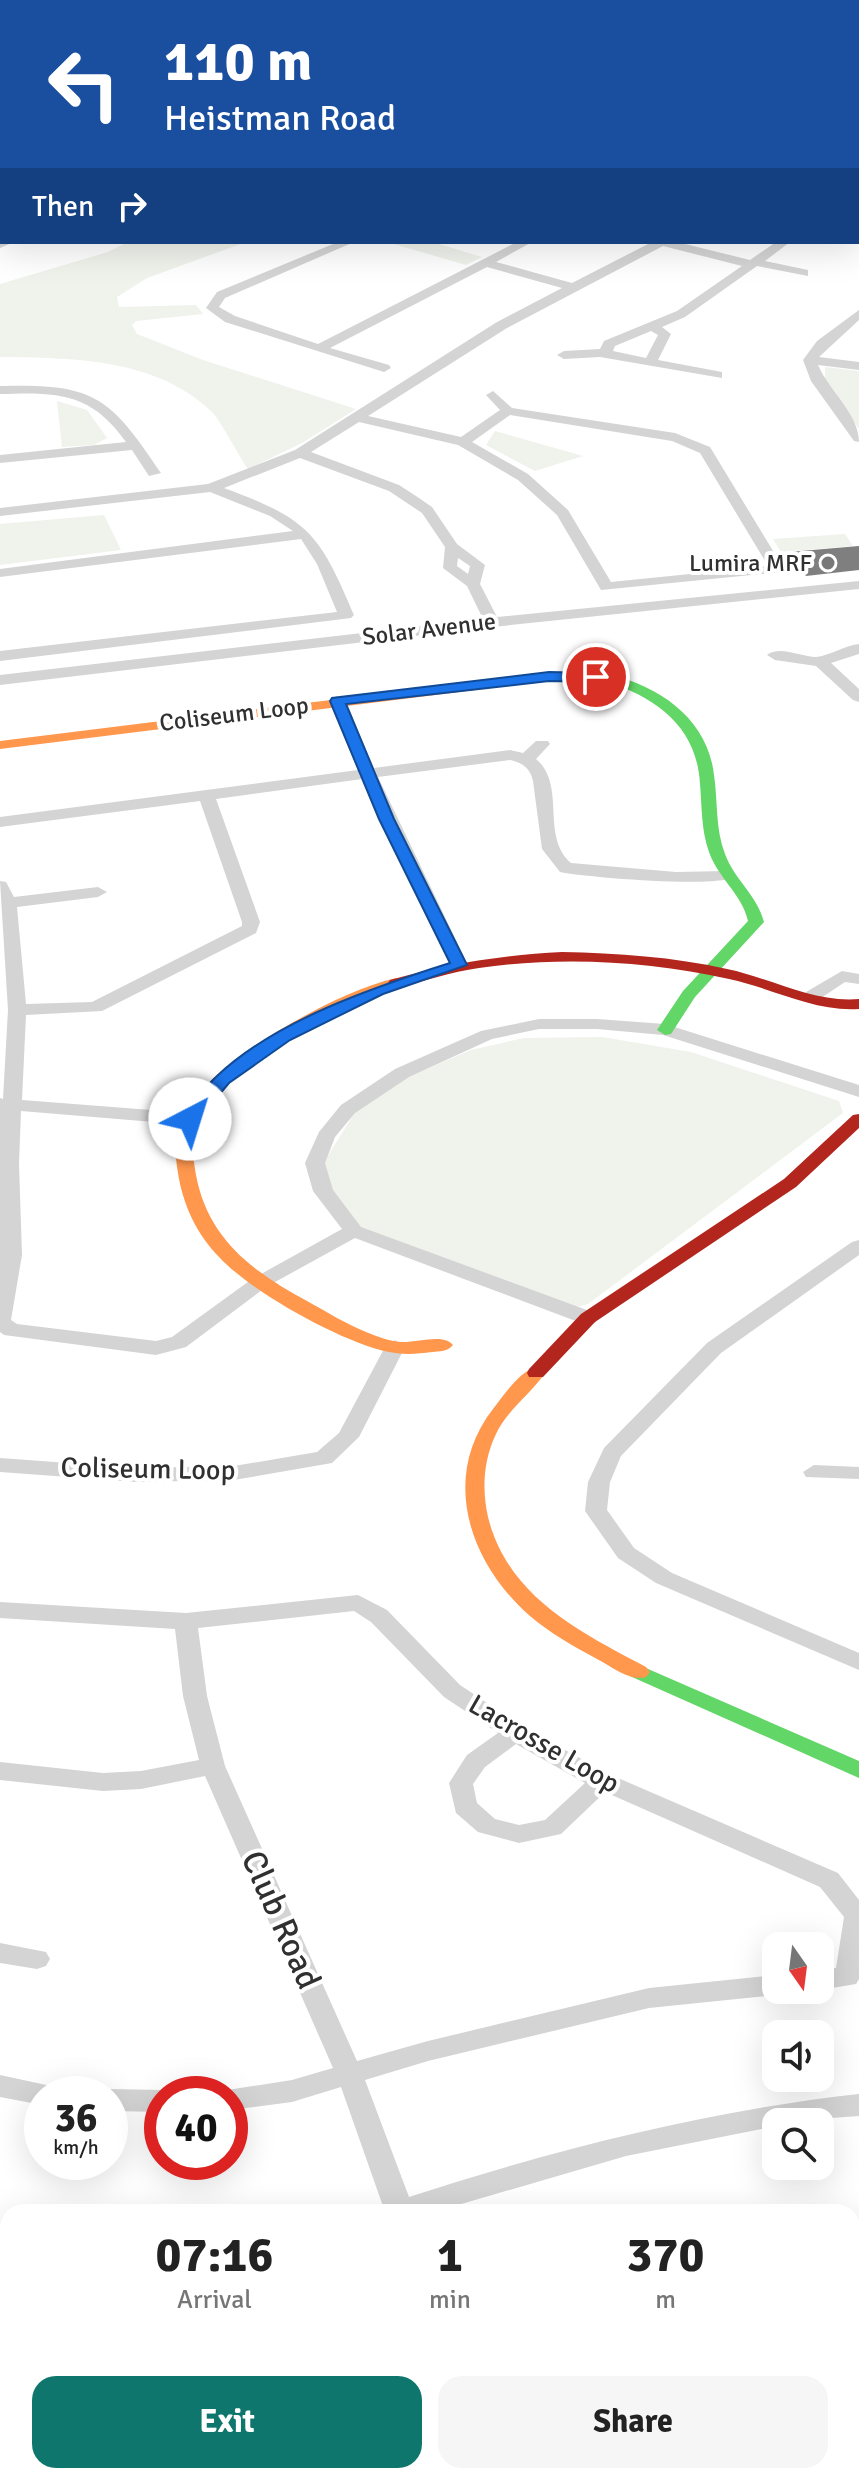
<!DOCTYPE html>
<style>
:root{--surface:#fff;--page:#f6f6f6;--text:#222;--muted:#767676;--accent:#0f766e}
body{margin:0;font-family:Signika,sans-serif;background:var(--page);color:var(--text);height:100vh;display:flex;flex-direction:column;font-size:30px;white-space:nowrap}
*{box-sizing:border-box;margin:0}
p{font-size:26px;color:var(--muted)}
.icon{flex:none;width:44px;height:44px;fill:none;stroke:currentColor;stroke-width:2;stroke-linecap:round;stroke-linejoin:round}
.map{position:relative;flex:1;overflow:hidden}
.side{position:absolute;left:0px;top:2204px;width:860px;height:280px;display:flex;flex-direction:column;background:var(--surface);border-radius:24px 24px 0 0;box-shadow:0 8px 32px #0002}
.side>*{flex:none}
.top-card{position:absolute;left:0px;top:0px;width:860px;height:244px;box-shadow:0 8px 32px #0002;background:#1a4fa0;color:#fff;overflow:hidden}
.needle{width:52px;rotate:166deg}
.controls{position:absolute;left:762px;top:1932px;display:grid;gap:16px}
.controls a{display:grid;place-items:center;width:72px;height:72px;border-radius:16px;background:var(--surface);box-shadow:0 8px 32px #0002;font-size:40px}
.speed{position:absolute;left:24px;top:2076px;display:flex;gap:16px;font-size:40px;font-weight:700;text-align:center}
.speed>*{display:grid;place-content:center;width:104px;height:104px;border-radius:50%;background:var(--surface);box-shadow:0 8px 32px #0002;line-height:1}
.speed small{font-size:20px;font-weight:400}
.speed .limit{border:12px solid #d22;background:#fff;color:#111}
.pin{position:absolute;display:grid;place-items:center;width:68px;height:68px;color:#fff;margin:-34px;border:4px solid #fff;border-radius:50%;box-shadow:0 2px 8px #0007}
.me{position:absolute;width:88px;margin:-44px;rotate:40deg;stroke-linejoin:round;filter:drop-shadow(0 0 6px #0008)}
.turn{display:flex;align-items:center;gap:28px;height:168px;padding:0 32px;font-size:36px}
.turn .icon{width:104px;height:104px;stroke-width:2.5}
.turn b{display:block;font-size:56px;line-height:68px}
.then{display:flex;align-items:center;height:76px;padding:0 32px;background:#0003;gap:16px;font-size:30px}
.eta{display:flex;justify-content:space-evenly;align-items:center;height:136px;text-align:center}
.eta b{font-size:48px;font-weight:700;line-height:56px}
.button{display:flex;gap:16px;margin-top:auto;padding:16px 32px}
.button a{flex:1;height:92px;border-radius:24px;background:var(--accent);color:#fff;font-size:32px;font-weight:700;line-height:92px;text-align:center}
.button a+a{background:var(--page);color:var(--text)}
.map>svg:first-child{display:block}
</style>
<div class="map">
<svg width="859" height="2484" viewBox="0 0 859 2484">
<rect width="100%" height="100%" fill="#fff"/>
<g fill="#f0f2ec">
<path d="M128 242H246L147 278 117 297 119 307 196 305 203 314 136 321 132 325 137 334 203 360 356 409 302 443 248 469C238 455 220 419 211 411 155 358 73 358 0 357V284L108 252Z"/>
<path d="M387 242H432L482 257 466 265Z"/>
<path d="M825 367 859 371V429L825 382Z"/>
<path d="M57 401 87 410 107 438 94 445 62 447Z"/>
<path d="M495 431 583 456 535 471 486 445Z"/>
<path d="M104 515 121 550 0 565V524Z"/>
<path d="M845 534 853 546 781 552 773 539Z"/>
<path d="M602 1037 691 1052 839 1101 843 1113 588 1304 576 1307 359 1228 330 1189 324 1162 357 1109 399 1081 471 1050 524 1038Z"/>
</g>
<path fill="#7f7f7f" d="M859 546V570L806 576 789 552Z"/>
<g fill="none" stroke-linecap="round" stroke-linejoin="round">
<g fill="#d4d4d4" fill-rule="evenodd">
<path d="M122 0H146L121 2Z"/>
<path d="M421 0H432L433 2H422Z"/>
<path d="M516 0H527L528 2H517Z"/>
<path d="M539 0H549L550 2H540Z"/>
<path d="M637 0H648L649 2H638Z"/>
<path d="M757 0H769L770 2H758Z"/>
<path d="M0 62H2L0 69Z"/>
<rect x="858" y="86" width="1" height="7"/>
<rect x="0" y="145" width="2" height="6"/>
<path d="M0 240 14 242 0 248Z"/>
<path d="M338 242H354L225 298 219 307 235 316 318 344 517 242H532L496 262 572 283 652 242H677L750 260 776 242H790L765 261 808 270V276L757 266 685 317 662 327 671 334 658 360 722 372V378L600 357 564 359 557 355 564 351 600 349 604 341 677 311 742 266 663 246 507 328 368 416 461 437 500 410 486 395 493 391 512 408 675 433 710 447 784 569 782 572 601 590 557 515 518 480 458 445 359 422 311 452 399 485 416 496 432 507 457 544 485 565 480 584 497 617 859 581V589L492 627 0 685V675L483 619 467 586 443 568 445 547 422 513 389 491 300 458 224 488C308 519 319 532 354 615L351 618 0 661V651L337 612 317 564 301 539 0 577V569L293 531 270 516 210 492 0 516V508L208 484 295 450 497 322 562 288 487 267 330 348 389 365 391 368 384 372 225 322 206 308 217 292ZM651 331 658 335 646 358 613 351 615 346ZM510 415 672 441 700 453 768 566 611 582 568 510 528 474 472 442ZM458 558 470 566 468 574 457 566Z"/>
<path d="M859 310V320L819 357 859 362V370L818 365C829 391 859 414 859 442L854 441 811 381 803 360 817 341Z"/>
<path d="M0 386C95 383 110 397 161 473L149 476 132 450 0 463V455L126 442C91 392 57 392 0 394Z"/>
<path d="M859 644V654L831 663 859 689V702L853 700 816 666 775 660 767 655C780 645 801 657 816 657 829 656 843 646 859 644Z"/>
<path d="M337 696 345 701 374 768 510 750 523 753 536 741H548L550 744 536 759C567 785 540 836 571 863L676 872 726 871 735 876C721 889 584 877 560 872L542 849 533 781C530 768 523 763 510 760L378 777 468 965 459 970 450 965 362 779 216 799 260 922 256 933 102 1011 26 1015 22 1100 190 1113 200 1119 190 1125 21 1111 19 1164 22 1255 11 1320 17 1324 156 1341 172 1337 252 1279 342 1229 313 1191 305 1163 319 1132 341 1105 395 1069 481 1031 539 1019H597L665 1024 859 1085V1097L663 1035 597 1029H539L492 1039 409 1077 355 1113 335 1137 325 1163 333 1190 361 1227 595 1313 598 1318 595 1323H581L355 1238 266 1287 186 1347 156 1355 4 1335 0 1332V1098L3 1099 8 1010 0 881 6 882 14 897 98 887 107 892 98 897 17 907 26 1004 92 1002 242 926V922L200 801 0 827V817L358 770 329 701Z"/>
<path d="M842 971 859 974V984L845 982 818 1000H806L803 996 806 992Z"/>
<path d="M859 1240V1255L721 1353 621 1456 610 1482 607 1510 634 1548 672 1573 859 1653V1670L656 1583 618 1558 585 1511 588 1482 604 1448 707 1343 852 1242Z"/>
<path d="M395 1340 405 1347 359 1437 332 1463 234 1480 137 1482 0 1472V1458L137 1468 234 1466 317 1452 339 1433 385 1347Z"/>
<path d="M814 1465 859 1467V1479L806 1477 803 1472Z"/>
<path d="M358 1595 387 1610 460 1685 523 1727 611 1775 838 1873 859 1900V1979L856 1984 820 1990V1970L836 1968 844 1917 820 1887 605 1792 561 1834 519 1843 478 1832 456 1813 449 1783 467 1755 498 1733 444 1697 371 1622 354 1611 198 1628 207 1696 225 1766 357 2061 428 2041 649 1988 776 1975V1990H786L776 1995 649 2008 428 2061 365 2080 409 2197C557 2149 705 2111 859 2094V2116L776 2122V2126L626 2156 434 2212H385L341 2087 292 2102 230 2110V2094H219L221 2091 292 2080 333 2068 205 1776 141 1789 103 1791 0 1780V1762L103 1773 141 1771 199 1760 183 1696 175 1629 0 1618V1602L186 1613ZM516 1744 585 1783 545 1820 519 1825 495 1819 477 1803 473 1784 485 1767Z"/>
<path d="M0 1943 46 1952 50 1959 46 1966 37 1969 0 1963Z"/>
<path d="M0 2075 51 2086 55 2094H42V2105L0 2097Z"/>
<path d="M110 2089 162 2090 172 2094H162V2112L110 2111V2094H100Z"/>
<path d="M859 2254V2278L852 2279V2255Z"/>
<path d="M0 2263 8 2264V2288L0 2287Z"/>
<path d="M8 2450V2476L0 2477V2451Z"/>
<path d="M133 2476H163L165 2484H135Z"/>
<rect x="448" y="2476" width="30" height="8"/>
</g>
<g fill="#63d668" fill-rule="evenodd">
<path d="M25 0H46L23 2Z"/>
<path d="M612 675C662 688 708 720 714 775 718 801 715 828 725 854 734 879 757 895 764 922L695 997 671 1034 665 1035 657 1030 683 991 748 921C742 894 718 878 709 852 701 829 702 807 700 784 697 728 658 698 607 682V676Z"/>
<path d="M639 1665 859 1761V1778L632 1677 628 1672 632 1667Z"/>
</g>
<g fill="#ff974d" fill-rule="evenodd">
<rect x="0" y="3" width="2" height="6"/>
<path d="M549 673 612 675 619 679 612 683 549 681 0 749V741Z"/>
<path d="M396 978 404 983 402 986C339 1010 228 1058 198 1121 190 1137 193 1158 196 1175 208 1239 253 1272 307 1301 327 1312 346 1324 366 1332 378 1337 389 1341 401 1342 417 1343 443 1333 453 1345 447 1352 440 1351 432 1352 417 1354 404 1355 389 1352 343 1343 253 1293 220 1258 197 1235 183 1205 178 1173 175 1155 173 1135 181 1119 199 1087 229 1063 259 1043 300 1017 348 990 396 978Z"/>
<path d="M536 1367 545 1373C531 1394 507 1410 496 1434 483 1461 482 1490 488 1517 508 1597 580 1632 646 1667L650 1672 646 1677C630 1682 611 1666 597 1659 573 1646 550 1633 530 1616 469 1563 440 1477 493 1409 503 1396 520 1371 536 1367Z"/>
</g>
<g fill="#b3261e" fill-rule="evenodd">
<path d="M562 952C618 953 673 957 727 969 771 978 814 1003 859 999V1009C814 1012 772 988 729 979 648 961 562 956 479 968 451 972 424 981 396 988L388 983 390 980C447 964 503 955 562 952Z"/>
<path d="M859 1114V1128L796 1187 595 1322 543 1377H529L527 1373 529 1369 581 1314 784 1179 853 1115Z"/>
</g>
</g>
<path fill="#1a73e8" stroke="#114b97" stroke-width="2" d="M549 672 596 673 603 677 596 682 549 681 346 704 394 819 467 965 383 994 290 1040 229 1083 196 1122H184V1115C194 1102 204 1088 216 1077 274 1021 374 987 450 963L379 819 330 701 332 698Z"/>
<circle fill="#787878" stroke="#fff" stroke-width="3" cx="828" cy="563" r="8"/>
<g text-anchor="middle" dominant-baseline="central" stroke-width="8" stroke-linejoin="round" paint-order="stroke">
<g font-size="24" fill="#303030" stroke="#fff" text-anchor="end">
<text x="812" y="563">Lumira MRF</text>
</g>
<g font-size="24" fill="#303030" stroke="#fff">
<text transform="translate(429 629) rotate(-7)">Solar Avenue</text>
<text transform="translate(234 714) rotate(-7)">Coliseum Loop</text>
</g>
<g font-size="28" fill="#303030" stroke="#fff">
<text transform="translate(148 1469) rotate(1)">Coliseum Loop</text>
<text transform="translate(544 1744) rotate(30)">Lacrosse Loop</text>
</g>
<g font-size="34" fill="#303030" stroke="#fff">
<text transform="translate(281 1920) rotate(66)">Club Road</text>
</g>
</g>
</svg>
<div class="controls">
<a><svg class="needle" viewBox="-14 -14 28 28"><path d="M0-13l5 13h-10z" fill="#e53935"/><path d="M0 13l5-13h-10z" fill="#767676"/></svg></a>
<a><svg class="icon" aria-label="sound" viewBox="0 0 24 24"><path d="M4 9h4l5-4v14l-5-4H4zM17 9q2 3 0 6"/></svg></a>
<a><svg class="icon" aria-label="search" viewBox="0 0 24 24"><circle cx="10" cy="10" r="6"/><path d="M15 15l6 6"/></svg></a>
</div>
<div class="speed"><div>36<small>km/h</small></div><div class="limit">40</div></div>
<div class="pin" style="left:596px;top:677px;background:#d93025"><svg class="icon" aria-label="arrive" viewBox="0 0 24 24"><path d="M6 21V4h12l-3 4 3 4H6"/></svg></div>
<svg class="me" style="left:190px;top:1119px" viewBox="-20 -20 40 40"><circle r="19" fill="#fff"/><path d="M0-13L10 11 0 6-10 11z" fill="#1a73e8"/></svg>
<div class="top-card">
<div class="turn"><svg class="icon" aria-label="left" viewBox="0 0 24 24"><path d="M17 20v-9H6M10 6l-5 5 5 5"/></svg><div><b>110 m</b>Heistman Road</div></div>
<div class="then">Then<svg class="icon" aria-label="right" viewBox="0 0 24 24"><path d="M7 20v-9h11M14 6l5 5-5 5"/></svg></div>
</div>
<section class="side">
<div class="eta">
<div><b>07:16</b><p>Arrival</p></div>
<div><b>1</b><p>min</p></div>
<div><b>370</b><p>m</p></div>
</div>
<div class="button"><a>Exit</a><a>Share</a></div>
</section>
</div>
